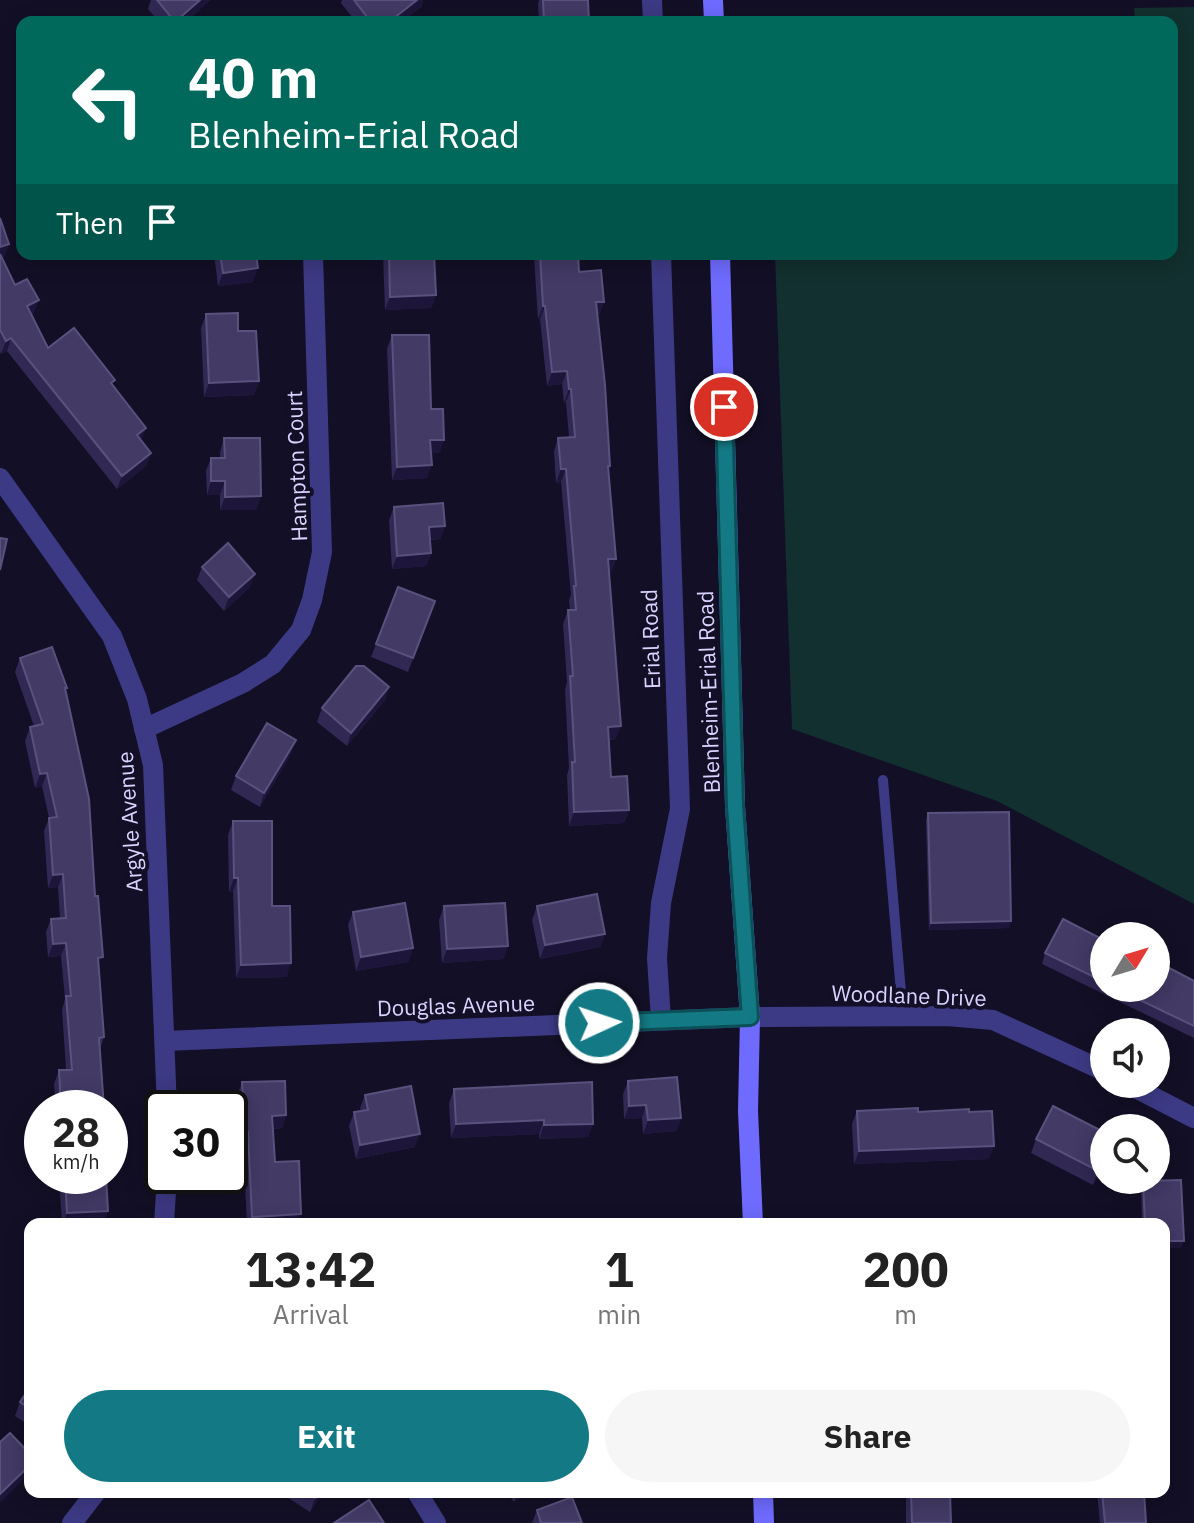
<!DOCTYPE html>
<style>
:root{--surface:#fff;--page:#f6f6f6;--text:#222;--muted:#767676;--accent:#137a85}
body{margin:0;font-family:"IBM Plex Sans",sans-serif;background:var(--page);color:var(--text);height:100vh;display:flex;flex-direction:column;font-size:30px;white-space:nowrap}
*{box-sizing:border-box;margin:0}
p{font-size:26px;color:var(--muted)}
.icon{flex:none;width:44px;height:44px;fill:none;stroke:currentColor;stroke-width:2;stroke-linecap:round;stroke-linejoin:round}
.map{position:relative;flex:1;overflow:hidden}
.details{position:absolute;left:24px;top:1218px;width:1146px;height:280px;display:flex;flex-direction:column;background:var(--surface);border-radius:16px;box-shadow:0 4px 20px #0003}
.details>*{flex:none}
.banner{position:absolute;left:16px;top:16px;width:1162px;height:244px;border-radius:16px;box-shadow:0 4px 20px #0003;background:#00695c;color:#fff;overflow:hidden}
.needle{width:52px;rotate:52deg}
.tools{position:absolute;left:1090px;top:922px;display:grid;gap:16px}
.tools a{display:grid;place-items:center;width:80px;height:80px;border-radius:50%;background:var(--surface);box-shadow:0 4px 20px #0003;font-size:40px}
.speed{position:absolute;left:24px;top:1090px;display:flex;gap:16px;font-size:40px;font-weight:700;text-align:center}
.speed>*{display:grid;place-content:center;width:104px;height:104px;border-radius:50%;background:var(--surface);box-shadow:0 4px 20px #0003;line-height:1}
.speed small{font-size:20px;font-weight:400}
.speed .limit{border:4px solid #111;border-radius:12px;background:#fff;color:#111}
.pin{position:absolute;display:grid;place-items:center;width:68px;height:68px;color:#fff;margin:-34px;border:4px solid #fff;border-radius:50%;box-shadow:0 2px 8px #0007}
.me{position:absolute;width:88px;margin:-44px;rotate:87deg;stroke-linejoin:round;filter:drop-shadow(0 0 6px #0008)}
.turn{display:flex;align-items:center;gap:28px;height:168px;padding:0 40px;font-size:36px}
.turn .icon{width:104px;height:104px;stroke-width:2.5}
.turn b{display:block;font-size:56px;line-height:68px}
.then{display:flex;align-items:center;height:76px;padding:0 40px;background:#0003;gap:16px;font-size:30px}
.eta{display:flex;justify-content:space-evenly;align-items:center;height:136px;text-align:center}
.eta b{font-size:48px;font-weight:800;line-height:56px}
.primary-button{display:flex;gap:16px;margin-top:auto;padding:16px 40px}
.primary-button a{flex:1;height:92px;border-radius:48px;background:var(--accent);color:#fff;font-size:32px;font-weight:800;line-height:92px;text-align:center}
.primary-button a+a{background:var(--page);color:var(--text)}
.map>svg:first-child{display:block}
</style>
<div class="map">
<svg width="1194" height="1523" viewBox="0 0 1194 1523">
<rect width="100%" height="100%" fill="#130f26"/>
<path fill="#12302f" d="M1194 7V904L997 801 792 729 775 254H1172V22H1135L1134 8Z"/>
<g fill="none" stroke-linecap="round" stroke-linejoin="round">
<path stroke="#3d3a85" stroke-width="10" d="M883 780 903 1016"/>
<g stroke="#3d3a85" stroke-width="20">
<path d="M652 0 653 22"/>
<path d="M0 478 112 636 137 699 153 765 167 1108"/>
<path d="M144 729 243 683 273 664 301 630 312 600 322 552 313 254"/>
<path d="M661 1020 657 958 661 903 680 809 661 254"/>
<path d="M165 1041 750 1017 947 1016 993 1020 1104 1071"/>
<path d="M1128 1084 1194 1118"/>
<path d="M164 1224 167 1176"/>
<path d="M417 1492 436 1523"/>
<path d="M72 1523 96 1492"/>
</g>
<g stroke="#6f6bff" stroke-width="20">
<path d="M713 0 714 22"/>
<path d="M720 254 735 806 750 1017 748 1111 753 1224"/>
<path d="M763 1492 764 1523"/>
</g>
</g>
<g fill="#312854">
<path d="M151 0H210L186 22H159L148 9Z"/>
<path d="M342 0H423L421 7 401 22H356L341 3Z"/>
<path d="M539 0H588L589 22H539L538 4Z"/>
<path d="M0 218 9 244 4 257 2 258 15 285 34 313 32 314 48 348 113 385 141 440 151 453 146 466 117 489 7 351 1 354 0 352Z"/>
<path d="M214 254H256L253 282 218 286Z"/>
<path d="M383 254H434L436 295 431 308 385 310Z"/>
<path d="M535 254H578L579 272 604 302 599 315H598L610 466 608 472 616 559 611 572H609L616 739 609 740 611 777 629 810 624 823 569 826 567 775 569 768 565 690 567 682 563 624 568 610H570L569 600 571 595 561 482 556 483 554 451 558 438 569 437 566 402 564 403 562 384 547 386 540 319H538L534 257Z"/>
<path d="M206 314 238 331 259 381 254 395 204 397 201 328Z"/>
<path d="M392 335 431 409 440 453H431L427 478 392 480 387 349Z"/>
<path d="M224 438 261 496 256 510H220V495H207L206 471 211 458H220V452Z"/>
<path d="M394 507 445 526 440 539 430 540 431 553 426 566 392 569 389 520Z"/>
<path d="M202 567 250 587 224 611 197 580Z"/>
<path d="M398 587 435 601 408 672 371 657Z"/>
<path d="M20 658 66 691 99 968 104 1037 100 1049 104 1108H56L54 1084 59 1070H66L62 1010 65 999 61 956 48 957 46 932 51 919 60 918 58 887 48 888 44 831 49 818 42 786 35 788 25 741 30 727 34 726 15 672Z"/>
<path d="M389 687 385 700 347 746 317 722 322 708Z"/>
<path d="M291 754 260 807 231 790 236 776Z"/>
<path d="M928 813 1009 928 929 930 926 820Z"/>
<path d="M233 821 272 906 287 977 236 978 233 891 229 892 228 835Z"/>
<path d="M444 906 508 946 503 959 442 963 439 920Z"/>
<path d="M537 906 605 934 600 947 540 959 532 920Z"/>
<path d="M353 912 413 948 408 962 356 971 348 925Z"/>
<path d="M1104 940V988H1156L1194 981V1038L1042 964 1045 953Z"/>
<path d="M628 1081 681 1118 676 1131 643 1134 642 1118 624 1119 623 1094Z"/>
<path d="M242 1082 286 1115 282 1128 273 1129 275 1162 298 1224H247L243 1145H240L237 1096Z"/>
<path d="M454 1089 593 1124 588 1137 539 1139V1134L451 1138 449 1103Z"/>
<path d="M365 1095 415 1147 356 1159 349 1126 354 1112 361 1111 360 1108Z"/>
<path d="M857 1111 969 1112 989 1159 854 1164 852 1124Z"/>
<path d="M1036 1139 1104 1164 1093 1185 1031 1153Z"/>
<path d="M59 1176H106L104 1224H62Z"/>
<path d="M1143 1181 1181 1248H1164V1224H1142L1141 1188Z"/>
<path d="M30 1387V1426L15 1416 20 1402Z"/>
<path d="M279 1492H323L310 1512Z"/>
<path d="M507 1492H529L514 1502Z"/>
<path d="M906 1492H950L951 1523H906Z"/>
<path d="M1097 1492H1144L1146 1523H1100Z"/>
<path d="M537 1510 582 1523H532Z"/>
</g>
<g fill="#1d163a">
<path d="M200 0H210L186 22H175Z"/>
<path d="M417 0H423L421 7 401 22H389Z"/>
<path d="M9 244 4 257 0 259V247Z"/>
<path d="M258 268 253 282 218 286 223 273Z"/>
<path d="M436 295 431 308 385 310 390 297Z"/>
<path d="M39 300 34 313 22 319 27 306Z"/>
<path d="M596 302H604L599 315 591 316Z"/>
<path d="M543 306H545L540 319H538Z"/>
<path d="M11 338 7 351 1 354 6 341Z"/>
<path d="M567 371 562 384 547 386 552 372Z"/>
<path d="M259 381 254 395 204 397 209 383Z"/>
<path d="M569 389H571L566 402 564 403Z"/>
<path d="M146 428 141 441 137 435Z"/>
<path d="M430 440H444L440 453 426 454Z"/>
<path d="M151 453 146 466 117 489 122 476Z"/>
<path d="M432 465 427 478 392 480 397 467Z"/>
<path d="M561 469H566L561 482 556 483Z"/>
<path d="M211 481H225L220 495H207Z"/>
<path d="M261 496 256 510H220L225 497Z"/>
<path d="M445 526 440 539 424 540 429 527Z"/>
<path d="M431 553 426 566 392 569 397 556Z"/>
<path d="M608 559H616L611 572 604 573Z"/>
<path d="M255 574 250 587 224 611 229 597Z"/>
<path d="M389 687 385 700 347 746 351 733Z"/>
<path d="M621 726 616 739 603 740 608 727Z"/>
<path d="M296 740 291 754 260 807 264 793Z"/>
<path d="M47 773 42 786 35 788 40 774Z"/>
<path d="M629 810 624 823 569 826 574 812Z"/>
<path d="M63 874 58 887 48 888 53 875Z"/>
<path d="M234 878H238L233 891 229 892Z"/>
<path d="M1011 921 1009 928 929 930 931 923Z"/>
<path d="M605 934 600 947 540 959 545 945Z"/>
<path d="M66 943 61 956 48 957 53 944Z"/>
<path d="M508 946 503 959 442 963 447 949Z"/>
<path d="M413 948 408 962 356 971 361 957Z"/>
<path d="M291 963 287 977 236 978 241 965Z"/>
<path d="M646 1105 642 1118 624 1119 629 1106Z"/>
<path d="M286 1115 282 1128 267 1129 272 1116Z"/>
<path d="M681 1118 676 1131 643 1134 648 1120Z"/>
<path d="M544 1120 539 1134 451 1138 456 1124Z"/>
<path d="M593 1124 588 1137 539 1139 544 1125Z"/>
<path d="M245 1132H248L243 1145H240Z"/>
<path d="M420 1134 415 1147 356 1159 360 1145Z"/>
<path d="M994 1146 989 1159 854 1164 859 1151Z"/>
<path d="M1104 1160V1164L1093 1185 1098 1171Z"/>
<path d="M108 1211 104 1224H63L67 1213Z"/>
<path d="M301 1214 298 1224H249L252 1217Z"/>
<path d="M1164 1241H1184L1181 1248H1164Z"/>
<path d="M30 1465V1473L0 1503V1494Z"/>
<path d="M319 1492H323L310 1512 315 1498Z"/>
<path d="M518 1492H529L514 1502Z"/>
</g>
<g fill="#433a66" stroke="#5a527e" stroke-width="2">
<path d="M157 0H200L175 22Z"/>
<path d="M354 0H417L389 22H371Z"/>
<path d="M543 0H588L589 22H544Z"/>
<path d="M0 218 9 244 0 247Z"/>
<path d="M0 254 15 285 27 279 39 300 27 306 48 348 74 328 115 380 111 383 146 428 137 435 151 453 122 476 11 338 6 341 0 330Z"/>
<path d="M220 254H256L258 268 223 273Z"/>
<path d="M389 254H434L436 295 390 297Z"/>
<path d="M540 254H578L579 272 601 270 604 302H596L605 385 610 466H608L616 559H608L621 726 608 727 611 777 627 776 629 810 574 812 572 762H575L570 676H573L568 610H576L574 586H576L566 469H561L558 438 575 437 571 389H569L567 371 552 372 545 306H543Z"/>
<path d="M238 313V331H256L259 381 209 383 206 314Z"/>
<path d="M392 335H429L431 409H443L444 440H430L432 465 397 467Z"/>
<path d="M224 438H260L261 496 225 497V481H211V458H225Z"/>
<path d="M443 503 445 526 429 527 431 553 397 556 394 507Z"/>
<path d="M0 538 7 539 0 570Z"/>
<path d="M228 543 255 574 229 597 202 567Z"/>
<path d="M398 587 435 601 413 658 376 644Z"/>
<path d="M52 647 67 688H65L89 799 95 896H98L103 957 98 958 104 1037 99 1038 104 1108H61L59 1070H72L66 996H71L66 943 53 944 51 919 66 918 63 874 53 875 49 818 57 817 47 773 40 774 30 727 43 724 20 658Z"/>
<path d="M356 666H364L389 687 351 733 322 708Z"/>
<path d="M267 723 296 740 264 793 236 776Z"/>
<path d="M1009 812 1011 921 931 923 928 813Z"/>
<path d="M233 821H272V906H290L291 963 241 965 238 878H234Z"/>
<path d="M597 894 605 934 545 945 537 906Z"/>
<path d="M405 903 413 948 361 957 353 912Z"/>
<path d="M505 903 508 946 447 949 444 906Z"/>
<path d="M1063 919 1104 940V982L1045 953Z"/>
<path d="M1156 961 1194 981V1026L1115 988H1156Z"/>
<path d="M677 1077 681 1118 648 1120 646 1105 629 1106 628 1081Z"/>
<path d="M285 1081 286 1115 272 1116 275 1162 299 1161 301 1214 252 1217 248 1132H245L242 1082Z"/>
<path d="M592 1082 593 1124 544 1125V1120L456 1124 454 1089Z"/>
<path d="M411 1086 420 1134 360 1145 354 1112 368 1110 365 1095Z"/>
<path d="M1053 1106 1104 1132V1160L1098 1171 1036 1139Z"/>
<path d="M918 1108V1112L969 1109V1112L992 1111 994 1146 859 1151 857 1111Z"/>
<path d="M65 1176H106L108 1211 67 1213Z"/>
<path d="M1181 1180 1184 1241H1164V1224H1145L1143 1181Z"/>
<path d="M30 1387V1409L20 1402Z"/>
<path d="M10 1433 30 1454V1465L0 1494V1442Z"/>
<path d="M305 1492H319L315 1498Z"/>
<path d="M911 1492H950L951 1523H912Z"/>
<path d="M1102 1492H1144L1146 1523H1105Z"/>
<path d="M572 1497 582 1523H541L537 1510Z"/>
<path d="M369 1500 384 1523H334Z"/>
</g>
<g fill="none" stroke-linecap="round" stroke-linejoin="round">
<g stroke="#0c4f56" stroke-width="20">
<path id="route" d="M599 1023 750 1017 735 806 724 407"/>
</g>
<use href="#route" stroke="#137a85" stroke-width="14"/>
</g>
<g text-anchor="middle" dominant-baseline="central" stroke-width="8" stroke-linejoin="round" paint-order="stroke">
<g font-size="22" fill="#d9d4ff" stroke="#130f26">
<text transform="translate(296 466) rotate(-92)">Hampton Court</text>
<text transform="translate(650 639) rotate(-92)">Erial Road</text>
<text transform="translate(708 692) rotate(-92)">Blenheim-Erial Road</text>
<text transform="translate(129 822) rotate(-94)">Argyle Avenue</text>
<text transform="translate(909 995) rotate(2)">Woodlane Drive</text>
<text transform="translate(456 1005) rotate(-2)">Douglas Avenue</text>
</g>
</g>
</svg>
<div class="tools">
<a><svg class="needle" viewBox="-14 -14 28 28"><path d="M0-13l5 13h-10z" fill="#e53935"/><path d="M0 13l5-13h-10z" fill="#767676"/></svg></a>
<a><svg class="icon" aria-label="sound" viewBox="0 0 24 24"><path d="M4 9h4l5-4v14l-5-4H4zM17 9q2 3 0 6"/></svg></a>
<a><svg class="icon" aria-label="search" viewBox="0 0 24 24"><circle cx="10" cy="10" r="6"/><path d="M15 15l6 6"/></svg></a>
</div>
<div class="speed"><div>28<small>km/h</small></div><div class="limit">30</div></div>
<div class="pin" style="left:724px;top:407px;background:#d93025"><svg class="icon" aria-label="arrive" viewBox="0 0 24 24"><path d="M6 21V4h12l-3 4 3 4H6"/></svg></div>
<svg class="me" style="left:599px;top:1023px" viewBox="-20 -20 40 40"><circle r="17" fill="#137a85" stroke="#fff" stroke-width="3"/><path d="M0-11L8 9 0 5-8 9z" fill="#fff"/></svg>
<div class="banner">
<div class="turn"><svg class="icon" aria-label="left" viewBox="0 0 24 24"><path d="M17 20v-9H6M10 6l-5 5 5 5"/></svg><div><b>40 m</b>Blenheim-Erial Road</div></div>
<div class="then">Then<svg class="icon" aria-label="arrive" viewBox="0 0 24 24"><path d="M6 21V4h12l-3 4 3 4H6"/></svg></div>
</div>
<section class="details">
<div class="eta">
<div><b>13:42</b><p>Arrival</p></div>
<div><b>1</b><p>min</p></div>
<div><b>200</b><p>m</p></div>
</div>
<div class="primary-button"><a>Exit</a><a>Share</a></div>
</section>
</div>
